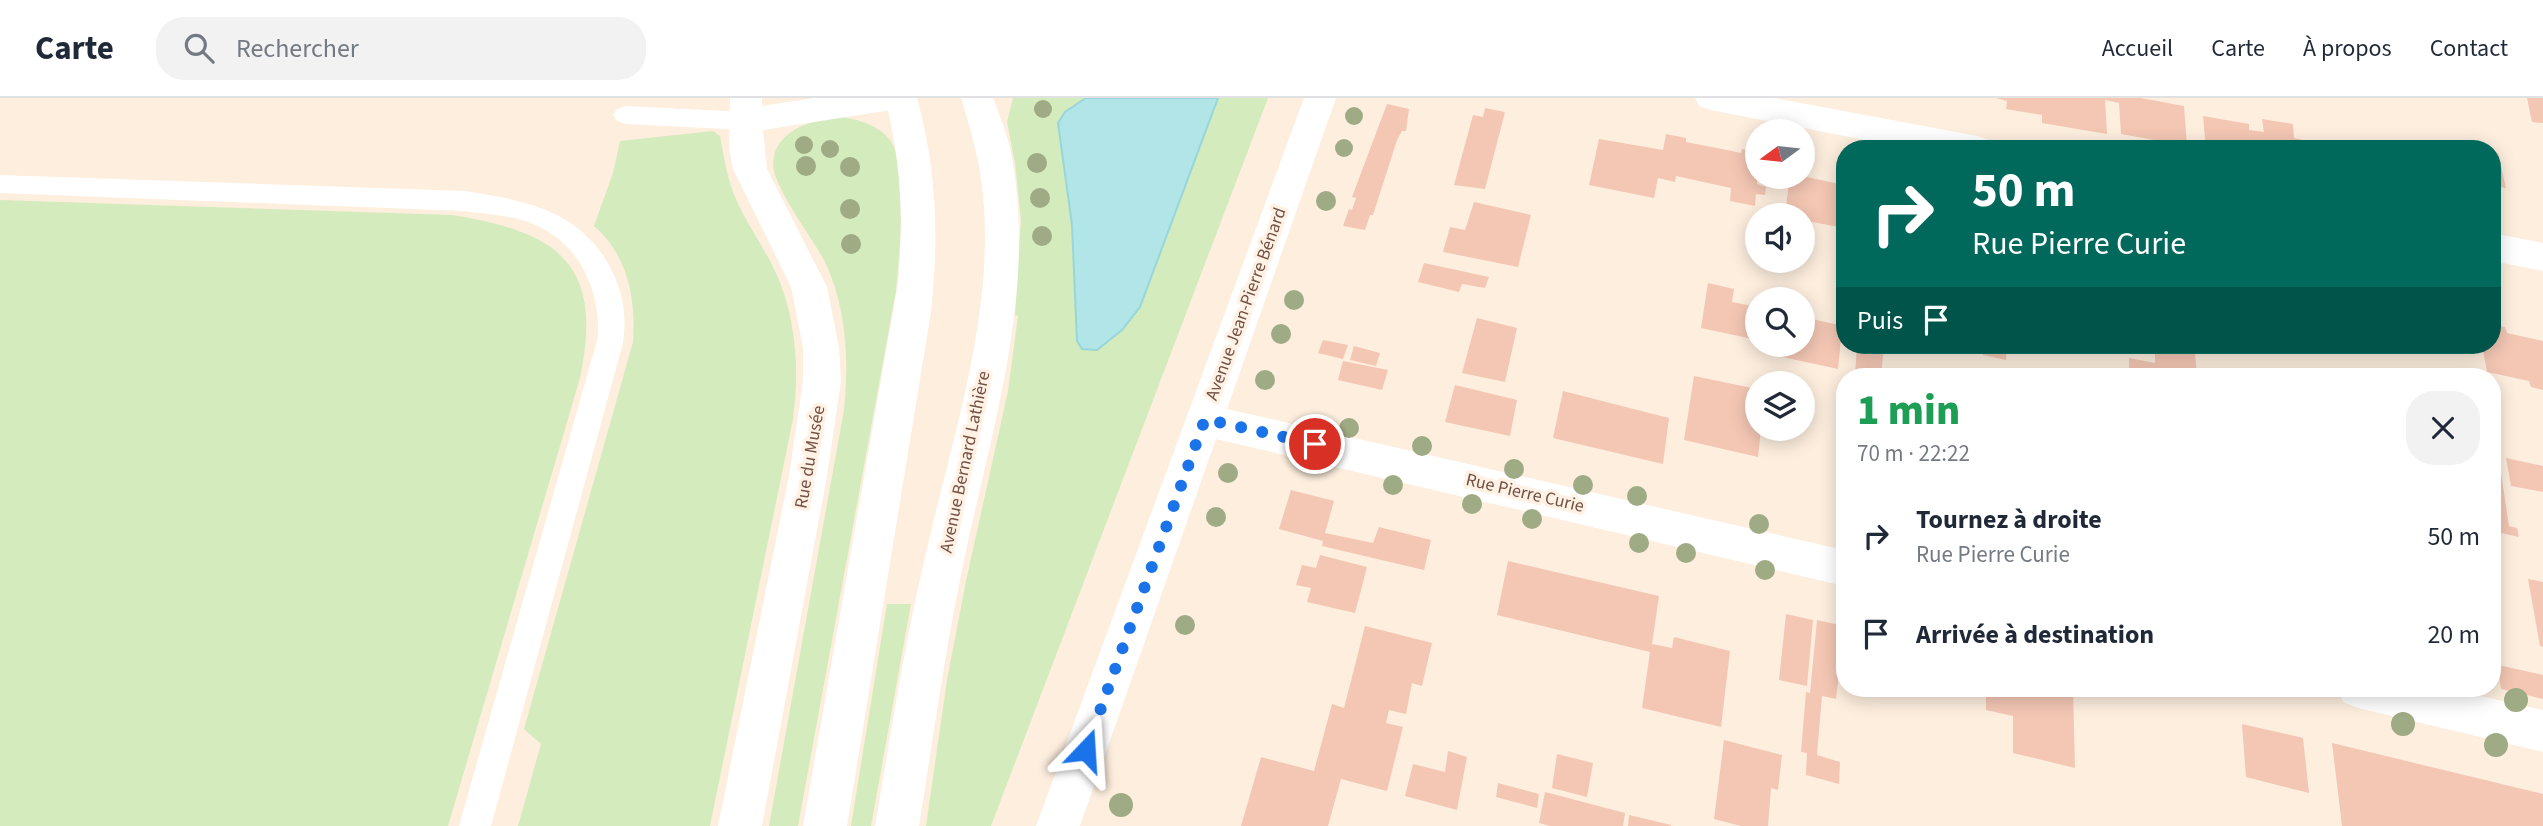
<!DOCTYPE html>
<html lang="fr">
<meta charset="utf-8">
<style>
:root{--surface:#fff;--page:#f2f2f3;--text:#1f2937;--muted:#747a83;--line:#e0e1e3}
body{margin:0;font-family:"Source Sans 3",sans-serif;background:var(--page);color:var(--text);height:100vh;display:flex;flex-direction:column;font-size:26px;white-space:nowrap}
*{box-sizing:border-box;margin:0}
p{font-size:23px;color:var(--muted)}
.icon{flex:none;width:38px;height:38px;fill:none;stroke:currentColor;stroke-width:2;stroke-linecap:round;stroke-linejoin:round}
.map{position:relative;flex:1;overflow:hidden}
.drawer{position:absolute;left:1836px;top:270px;width:665px;height:329px;display:flex;flex-direction:column;background:var(--surface);border-radius:28px;box-shadow:0 4px 18px #0003}
.drawer>*{flex:none}
.banner{position:absolute;left:1836px;top:42px;width:665px;height:214px;border-radius:28px;box-shadow:0 4px 18px #0003;background:#00695c;color:#fff;overflow:hidden}
.needle{width:46px;rotate:255deg}
.buttons{position:absolute;left:1745px;top:21px;display:grid;gap:14px}
.buttons a{display:grid;place-items:center;width:70px;height:70px;border-radius:50%;background:var(--surface);box-shadow:0 4px 18px #0003;font-size:35px}
.pin{position:absolute;display:grid;place-items:center;width:60px;height:60px;color:#fff;margin:-30px;border:4px solid #fff;border-radius:50%;box-shadow:0 2px 7px #0007}
.me{position:absolute;width:77px;margin:-38px;rotate:20deg;stroke-linejoin:round;filter:drop-shadow(0 0 5px #0008)}
.turn{display:flex;align-items:center;gap:24px;height:147px;padding:0 21px;font-size:32px}
.turn .icon{width:91px;height:91px;stroke-width:2.5}
.turn b{display:block;font-size:49px;line-height:60px}
.then{display:flex;align-items:center;height:66px;padding:0 21px;background:#0003;gap:14px;font-size:26px}
.round{display:grid;place-items:center;flex:none;width:74px;height:74px;border-radius:28px;background:var(--page)}
.overview{display:flex;align-items:center;justify-content:space-between;height:119px;padding:0 21px}
h1{font-size:42px;font-weight:800;line-height:52px;color:#1e9e55}
ul{padding:0;list-style:none}
li{display:flex;align-items:center;gap:21px;height:98px;padding:0 21px}
li div{flex:1}
li b{display:block;font-size:26px}
li em{font-style:normal}
header{display:flex;align-items:center;gap:42px;box-sizing:border-box;height:98px;padding:0 35px;background:var(--surface);border-bottom:2px solid var(--line)}
header strong{font-size:33px}
nav{display:flex;gap:38px;margin-inline-start:auto;font-size:24px}
.search{width:490px;height:63px;background:var(--page);display:flex;align-items:center;gap:18px;box-sizing:border-box;padding:0 24px;border-radius:28px;color:var(--muted);font-size:26px}
.map>svg:first-child{display:block}
</style>
<header>
<strong>Carte</strong>
<div class="search"><svg class="icon" aria-label="search" viewBox="0 0 24 24"><circle cx="10" cy="10" r="6"/><path d="M15 15l6 6"/></svg>Rechercher</div>
<nav><a>Accueil</a><a>Carte</a><a>À propos</a><a>Contact</a></nav>
</header>
<div class="map">
<svg width="2543" height="728" viewBox="0 0 2543 728">
<rect width="100%" height="100%" fill="#fdeede"/>
<g fill="#d4ebbd">
<path d="M1013 0H1268L991 728H926L947 582 966 483 1008 293 1018 218 1015 217 1021 122 1015 65 1007 24Z"/>
<path d="M842 19C860 22 878 27 890 42 909 67 899 161 896 193L798 728H769L844 312C849 263 847 210 825 164 814 142 772 88 773 65 775 31 814 21 842 19Z"/>
<path d="M713 33 720 38C724 59 727 81 736 101 749 131 770 157 781 187 797 231 799 276 793 321L710 728H518L541 646 524 631 633 244C636 201 628 157 594 128L613 75 620 43Z"/>
<path d="M0 102 452 117C558 134 604 165 580 280L448 728H0Z"/>
<path d="M887 506H911L871 728H851Z"/>
</g>
<path fill="#b2e5e7" stroke="#98d6d9" stroke-width="2" d="M1086 0H1218L1140 209 1122 232 1097 252 1082 251 1077 243 1072 127 1058 25 1065 14Z"/>
<g fill="#f4c7b4">
<path d="M1996 0H2141L2184 8 2187 48 2121 36 2119 5 2105 2 2107 36 2042 25V17L2006 11 2007 3Z"/>
<path d="M2527 0H2543V25L2532 24Z"/>
<path d="M1387 6 1409 11 1406 33H1402L1397 42 1373 117H1370L1365 132 1343 128 1349 111 1352 112 1356 100 1352 99Z"/>
<path d="M1485 10 1505 14 1485 91 1454 87 1473 17 1483 19Z"/>
<path d="M2203 18 2249 26V32L2264 34 2262 21 2293 26 2294 40 2307 43 2308 51H2206Z"/>
<path d="M1666 36 1686 40V44L1727 52 1741 55 1742 51 1757 54V86L1766 89 1765 97 1756 96 1755 108 1730 103 1731 90 1676 78 1675 84 1658 80 1654 100 1589 87 1599 41 1663 52Z"/>
<path d="M2492 54 2498 55 2506 90 2492 88Z"/>
<path d="M1802 78 1844 87V130L1802 122V117H1785L1789 85 1766 79Z"/>
<path d="M1474 104 1531 117 1518 169 1443 154 1450 129 1465 132Z"/>
<path d="M1424 165 1489 179 1485 190 1462 186 1459 194 1418 184Z"/>
<path d="M1708 185 1734 191 1732 204 1757 209V242L1701 230Z"/>
<path d="M1802 219 1844 228V242L1841 241 1838 271 1769 256 1770 247H1802Z"/>
<path d="M1477 220 1517 230 1505 284 1462 275Z"/>
<path d="M2492 227 2505 229 2507 235 2543 243V292L2531 289 2529 283 2487 274 2482 247H2492Z"/>
<path d="M1323 242 1348 247 1343 261 1318 255Z"/>
<path d="M1857 247H1884L1881 278 1855 277Z"/>
<path d="M1984 247H2007L2006 262 1983 257Z"/>
<path d="M2155 247 2195 255 2197 278H2129V260L2155 265Z"/>
<path d="M1354 248 1380 255 1376 268 1350 262Z"/>
<path d="M1343 263 1388 272 1382 292 1338 282Z"/>
<path d="M1694 278 1757 291V331H1761L1758 359 1684 342Z"/>
<path d="M1455 287 1517 302 1510 338 1445 324Z"/>
<path d="M1563 293 1669 320 1663 366 1553 340Z"/>
<path d="M2506 360 2543 368V394L2511 388Z"/>
<path d="M2492 373 2501 375 2509 428 2517 430 2519 439 2492 433Z"/>
<path d="M1291 392 1334 403 1325 435 1373 445 1379 429 1431 442 1424 472 1322 448 1323 443 1279 431Z"/>
<path d="M1320 457 1367 469 1355 515 1307 504 1311 490 1296 487 1302 467 1316 470Z"/>
<path d="M1508 463 1659 498 1652 546 1672 550 1674 539 1730 553 1721 629 1642 610 1650 554 1497 517Z"/>
<path d="M2528 481 2543 484V549L2540 548Z"/>
<path d="M1786 516 1813 522 1807 588 1779 582Z"/>
<path d="M1817 522 1844 528V559L1841 558 1836 601 1822 598 1817 657 1840 664 1839 686 1806 677 1807 655 1801 654 1806 594 1810 595Z"/>
<path d="M1365 528 1432 545 1422 588 1412 585 1406 616 1389 612 1386 625 1403 629 1387 693 1341 681 1328 728H1241L1261 659 1314 673 1332 606 1344 610Z"/>
<path d="M2498 567 2543 577V601L2501 591Z"/>
<path d="M1986 590H2073L2075 670 2013 655V618L1986 612Z"/>
<path d="M2242 626 2303 640 2309 695 2246 679Z"/>
<path d="M1724 642 1782 657 1778 692 1771 690 1768 728H1741L1714 721Z"/>
<path d="M2332 645 2543 696V728H2342Z"/>
<path d="M1448 653 1467 659 1457 712 1405 698 1413 666 1445 674Z"/>
<path d="M1557 656 1593 665 1587 699 1552 690Z"/>
<path d="M1498 685 1539 696 1537 710 1496 699Z"/>
<path d="M1545 694 1625 715 1623 728H1550L1539 725Z"/>
<path d="M1629 717 1671 727V728H1628Z"/>
</g>
<g fill="none" stroke-linecap="round" stroke-linejoin="round">
<g fill="#fff" fill-rule="evenodd">
<path d="M625 8 745 14 753 17 757 23 753 29 745 32 625 26 617 23 613 17 617 11Z"/>
<path d="M0 77 464 93C524 102 581 112 611 171 623 194 627 218 623 245L491 728H459L598 239C600 189 578 142 528 124 508 117 485 116 464 113L0 95Z"/>
</g>
<g fill="#fff" fill-rule="evenodd">
<path d="M730 0H762V8L814 0H907L903 8 891 12 763 32 767 71 827 189 839 250 841 283 827 378 762 728H718L789 378 803 283V250L791 189 733 71 729 50Z"/>
<path d="M1304 0H1336L1227 311 1844 452V488L1216 341 1080 728H1036Z"/>
<path d="M1695 0H1774L1977 38 1989 42 1994 51H1911L1711 12 1699 8Z"/>
<path d="M2492 135 2543 145V173L2492 163Z"/>
<path d="M2337 590H2444L2543 612V654L2358 610 2343 604Z"/>
</g>
<g fill="#fff" fill-rule="evenodd">
<path d="M885 0H917C937 72 939 140 931 214L847 728H803L898 185C904 121 901 62 885 0Z"/>
<path d="M961 0H993C999 17 1006 33 1010 50 1039 190 991 332 963 467 945 554 933 641 919 728H875C890 641 903 554 923 468 949 350 995 219 983 98 980 63 971 33 961 0Z"/>
</g>
</g>
<g fill="#9fab84">
<circle cx="1043" cy="11" r="9"/>
<circle cx="1354" cy="18" r="9"/>
<circle cx="804" cy="47" r="9"/>
<circle cx="1344" cy="50" r="9"/>
<circle cx="830" cy="51" r="9"/>
<circle cx="1037" cy="65" r="10"/>
<circle cx="806" cy="68" r="10"/>
<circle cx="850" cy="69" r="10"/>
<circle cx="1040" cy="100" r="10"/>
<circle cx="1326" cy="103" r="10"/>
<circle cx="850" cy="111" r="10"/>
<circle cx="1042" cy="138" r="10"/>
<circle cx="851" cy="146" r="10"/>
<circle cx="1294" cy="202" r="10"/>
<circle cx="1281" cy="236" r="10"/>
<circle cx="1265" cy="282" r="10"/>
<circle cx="1349" cy="330" r="10"/>
<circle cx="1422" cy="348" r="10"/>
<circle cx="1514" cy="371" r="10"/>
<circle cx="1228" cy="375" r="10"/>
<circle cx="1393" cy="387" r="10"/>
<circle cx="1583" cy="387" r="10"/>
<circle cx="1637" cy="398" r="10"/>
<circle cx="1472" cy="406" r="10"/>
<circle cx="1216" cy="419" r="10"/>
<circle cx="1532" cy="421" r="10"/>
<circle cx="1759" cy="426" r="10"/>
<circle cx="1639" cy="445" r="10"/>
<circle cx="1686" cy="455" r="10"/>
<circle cx="1765" cy="472" r="10"/>
<circle cx="1185" cy="527" r="10"/>
<circle cx="2516" cy="602" r="12"/>
<circle cx="2403" cy="626" r="12"/>
<circle cx="2496" cy="647" r="12"/>
<circle cx="1121" cy="707" r="12"/>
</g>
<g fill="none" stroke-linecap="round" stroke-linejoin="round">
<path stroke="#1a73e8" stroke-width="12" stroke-dasharray="0 21.6" d="M1086 652 1205 321 1315 346"/>
</g>
<g text-anchor="middle" dominant-baseline="central" stroke-width="7" stroke-linejoin="round" paint-order="stroke">
<g font-size="18" fill="#745145" stroke="#fff2e5">
<text transform="translate(1246 206) rotate(-70)">Avenue Jean-Pierre Bénard</text>
<text transform="translate(810 359) rotate(-80)">Rue du Musée</text>
<text transform="translate(965 364) rotate(-78)">Avenue Bernard Lathière</text>
<text transform="translate(1525 395) rotate(13)">Rue Pierre Curie</text>
</g>
</g>
</svg>
<div class="buttons">
<a><svg class="needle" viewBox="-14 -14 28 28"><path d="M0-13l5 13h-10z" fill="#e53935"/><path d="M0 13l5-13h-10z" fill="#747a83"/></svg></a>
<a><svg class="icon" aria-label="sound" viewBox="0 0 24 24"><path d="M4 9h4l5-4v14l-5-4H4zM17 9q2 3 0 6"/></svg></a>
<a><svg class="icon" aria-label="search" viewBox="0 0 24 24"><circle cx="10" cy="10" r="6"/><path d="M15 15l6 6"/></svg></a>
<a><svg class="icon" aria-label="layers" viewBox="0 0 24 24"><path d="M12 4l9 5-9 5-9-5zM3 14l9 5 9-5"/></svg></a>
</div>
<div class="pin" style="left:1315px;top:346px;background:#d93025"><svg class="icon" aria-label="arrive" viewBox="0 0 24 24"><path d="M6 21V4h12l-3 4 3 4H6"/></svg></div>
<svg class="me" style="left:1086px;top:652px" viewBox="-20 -20 40 40"><path d="M0-17L14 15 0 8-14 15z" fill="#1a73e8" stroke="#fff" stroke-width="4"/></svg>
<div class="banner">
<div class="turn"><svg class="icon" aria-label="right" viewBox="0 0 24 24"><path d="M7 20v-9h11M14 6l5 5-5 5"/></svg><div><b>50 m</b>Rue Pierre Curie</div></div>
<div class="then">Puis<svg class="icon" aria-label="arrive" viewBox="0 0 24 24"><path d="M6 21V4h12l-3 4 3 4H6"/></svg></div>
</div>
<section class="drawer">
<div class="overview"><div><h1>1 min</h1><p>70 m · 22:22</p></div><a class="round"><svg class="icon" aria-label="close" viewBox="0 0 24 24"><path d="M6 6l12 12M18 6L6 18"/></svg></a></div>
<ul>
<li><svg class="icon" aria-label="right" viewBox="0 0 24 24"><path d="M7 20v-9h11M14 6l5 5-5 5"/></svg><div><b>Tournez à droite</b><p>Rue Pierre Curie</p></div><em>50 m</em></li>
<li><svg class="icon" aria-label="arrive" viewBox="0 0 24 24"><path d="M6 21V4h12l-3 4 3 4H6"/></svg><div><b>Arrivée à destination</b></div><em>20 m</em></li>
</ul>
</section>
</div>
